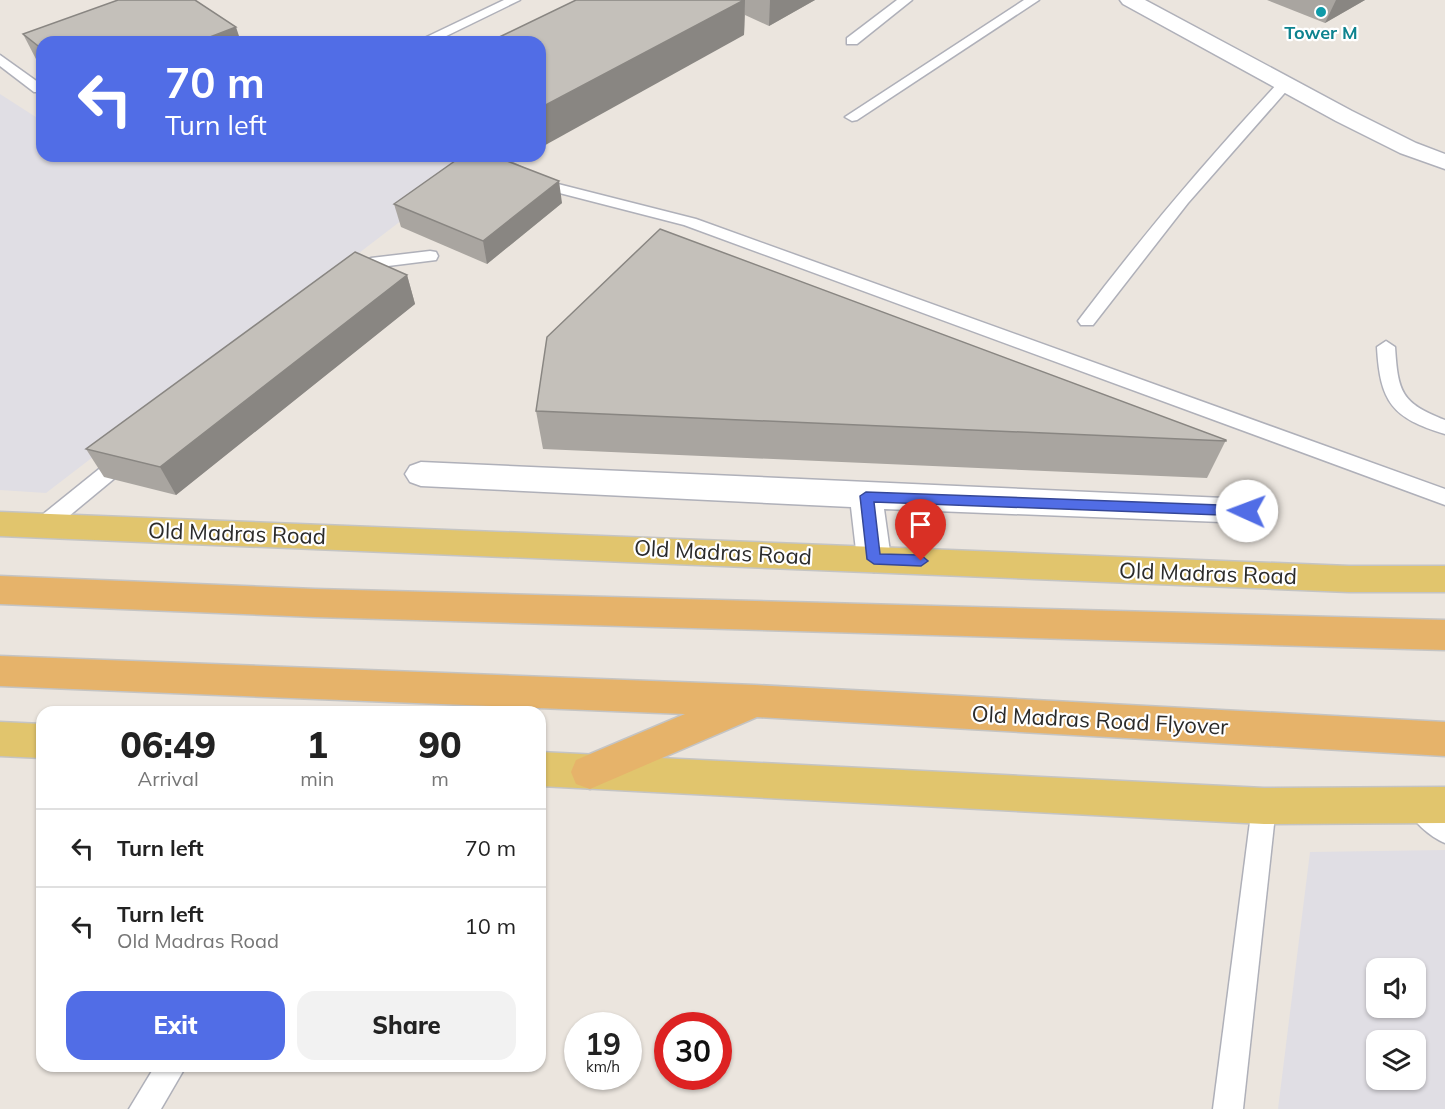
<!DOCTYPE html>
<style>
:root{--surface:#fff;--page:#f2f2f2;--text:#222;--muted:#767676;--line:#e0e0e0;--accent:#516de6}
body{margin:0;font-family:Mulish,sans-serif;background:var(--page);color:var(--text);height:100vh;display:flex;flex-direction:column;font-size:22px;white-space:nowrap}
*{box-sizing:border-box;margin:0}
p{font-size:20px;color:var(--muted)}
.icon{flex:none;width:33px;height:33px;fill:none;stroke:currentColor;stroke-width:2;stroke-linecap:round;stroke-linejoin:round}
.map{position:relative;flex:1;overflow:hidden}
.details{position:absolute;left:36px;top:706px;width:510px;height:366px;display:flex;flex-direction:column;background:var(--surface);border-radius:18px;box-shadow:0 2px 4px #0004}
.details>*{flex:none}
.top-card{position:absolute;left:36px;top:36px;width:510px;height:126px;border-radius:18px;box-shadow:0 2px 4px #0004;background:#516de6;color:#fff;overflow:hidden}
.buttons{position:absolute;left:1366px;top:958px;display:grid;gap:12px}
.buttons a{display:grid;place-items:center;width:60px;height:60px;border-radius:12px;background:var(--surface);box-shadow:0 2px 4px #0004;font-size:30px}
.speed{position:absolute;left:564px;top:1012px;display:flex;gap:12px;font-size:30px;font-weight:700;text-align:center}
.speed>*{display:grid;place-content:center;width:78px;height:78px;border-radius:50%;background:var(--surface);box-shadow:0 2px 4px #0004;line-height:1}
.speed small{font-size:15px;font-weight:400}
.speed .limit{border:9px solid #d22;background:#fff;color:#111}
.pin{position:absolute;display:grid;place-items:center;width:51px;height:51px;color:#fff;margin:-62px -26px;border-radius:50% 50% 50% 0;rotate:-45deg;box-shadow:0 0 6px #0007}
.pin .icon{rotate:45deg}
.me{position:absolute;width:66px;margin:-33px;rotate:272deg;stroke-linejoin:round;filter:drop-shadow(0 0 4px #0008)}
.turn{display:flex;align-items:center;gap:21px;height:126px;padding:0 30px;font-size:27px}
.turn .icon{width:78px;height:78px;stroke-width:2.5}
.turn b{display:block;font-size:42px;line-height:51px}
.eta{display:flex;justify-content:space-evenly;align-items:center;height:102px;text-align:center}
.eta b{font-size:36px;font-weight:800;line-height:42px}
.cta{display:flex;gap:12px;margin-top:auto;padding:12px 30px}
.cta a{flex:1;height:69px;border-radius:18px;background:var(--accent);color:#fff;font-size:24px;font-weight:800;line-height:69px;text-align:center}
.cta a+a{background:var(--page);color:var(--text)}
ul{padding:0;list-style:none}
li{display:flex;align-items:center;gap:18px;height:78px;padding:0 30px;border-top:2px solid var(--line)}
li div{flex:1}
li b{display:block;font-size:22px}
li em{font-style:normal}
.map>svg:first-child{display:block}
</style>
<div class="map">
<svg width="1445" height="1109" viewBox="0 0 1445 1109">
<rect width="100%" height="100%" fill="#ebe5de"/>
<g fill="#e0dee4" fill-rule="evenodd">
<path d="M0 94 42 121V156H468L479 161 46 493 0 490Z"/>
<path d="M1445 850V1109H1278L1310 852ZM1377 969H1416V1008H1377ZM1377 1041H1416V1080H1377Z"/>
</g>
<g fill="none" stroke-linecap="round" stroke-linejoin="round">
<g stroke="#afb0b9" stroke-width="3">
<g id="service">
<path d="M504 0H520L434 42H416Z"/>
<path d="M897 0H912L857 44H847V38Z"/>
<path d="M1024 0H1039L857 120 852 121 845 117Z"/>
<path d="M0 55 42 85V92H34L0 66Z"/>
<path d="M1284 81 1289 82V88L1188 203 1093 325H1081L1078 321 1081 317C1143 235 1209 157 1279 82Z"/>
<path d="M478 156H497L554 183 696 219 1445 489V505L684 225 544 189Z"/>
<path d="M430 251 436 252 438 256 436 260 380 267 353 278 345 273 371 258Z"/>
<path d="M1386 341 1395 347C1398 392 1401 403 1445 420V434C1392 418 1380 402 1377 347Z"/>
<path d="M126 451 133 453 136 458 133 463 51 531 44 533 37 531 34 525 37 519 119 453Z"/>
<path d="M1417 793 1426 797 1445 814V843C1430 837 1411 820 1405 805L1408 797Z"/>
<path d="M1264 794 1273 798 1276 806 1243 1109H1213L1252 806 1255 798Z"/>
<path d="M155 1066H186L161 1109H129Z"/>
</g>
</g>
<g stroke="#afb0b9" stroke-width="3">
<path id="minor" d="M421 462 1247 499 1258 502 1263 511 1258 520 1247 523 884 509 891 559 886 568 874 572 862 568 857 559 851 507 421 486 410 482 405 474 410 466Z"/>
</g>
<g stroke="#afb0b9" stroke-width="3">
<path id="tertiary" d="M1120 0H1145L1352 111 1416 143 1445 154V169L1400 153 1336 121 1123 4Z"/>
</g>
<g stroke="#c4c4c4" stroke-width="3">
<g id="primary">
<path d="M0 512 1349 566H1445V592H1349L0 536Z"/>
<path d="M0 722 42 724V758L0 756Z"/>
<path d="M540 752 1264 788 1445 787V823L1264 824 540 786Z"/>
</g>
</g>
<g stroke="#c4c4c4" stroke-width="3">
<g id="trunk">
<path d="M0 576 315 589 1445 620V650L315 617 0 604Z"/>
<path d="M0 656 755 685 1445 722V756L757 717 590 789 576 784 571 772 576 760 685 714 0 686Z"/>
</g>
</g>
<use href="#service" fill="#fff" fill-rule="evenodd"/>
<use href="#minor" fill="#fff" fill-rule="evenodd"/>
<use href="#tertiary" fill="#fff" fill-rule="evenodd"/>
<use href="#primary" fill="#e1c56d" fill-rule="evenodd"/>
<use href="#trunk" fill="#e6b36a" fill-rule="evenodd"/>
</g>
<g fill="#a9a5a0">
<path d="M576 0H815L769 26 745 15 744 35Z"/>
<path d="M1267 0H1365L1325 23Z"/>
<path d="M23 34 42 42V66L37 61Z"/>
<path d="M507 156H526L517 161Z"/>
<path d="M562 203 487 264 401 227 394 204Z"/>
<path d="M407 275 415 304 176 495 104 477 86 449Z"/>
<path d="M536 411 1226 440 1207 478 543 449Z"/>
</g>
<g fill="#898682">
<path d="M744 0H745L744 35 540 148V108Z"/>
<path d="M770 0H815L769 26Z"/>
<path d="M1336 0H1365L1325 23Z"/>
<path d="M236 27 241 42H197Z"/>
<path d="M516 156H526L517 161Z"/>
<path d="M559 181 562 203 487 264 483 241Z"/>
<path d="M407 275 415 304 176 495 160 467Z"/>
</g>
<g fill="#c4c0ba" stroke="#898682" stroke-width="1.5">
<path d="M118 0H195L236 27 197 42H42V49L23 34Z"/>
<path d="M576 0H744L540 108V42H489Z"/>
<path d="M462 156H494L559 181 483 241 394 204Z"/>
<path d="M660 229 1226 440V441L536 411 547 337Z"/>
<path d="M355 252 407 275 160 467 86 449Z"/>
</g>
<path fill="#516de6" stroke="#354796" stroke-width="1.5" d="M866 492 1247 506 1253 511 1247 516 874 502 880 554 921 555 928 561 921 566 874 564 867 559 860 496Z"/>
<circle fill="#0f9aa8" stroke="#fff" stroke-width="2" cx="1321" cy="12" r="6"/>
<g text-anchor="middle" dominant-baseline="central" stroke-width="4.5" stroke-linejoin="round" paint-order="stroke">
<g font-size="18" font-weight="bold" fill="#0d838f" stroke="#fff">
<text x="1321" y="32">Tower M</text>
</g>
<g font-size="22" fill="#2b2b2b" stroke="#fff">
<text transform="translate(237 533) rotate(2)">Old Madras Road</text>
<text transform="translate(723 552) rotate(3)">Old Madras Road</text>
<text transform="translate(1208 573) rotate(2)">Old Madras Road</text>
<text transform="translate(1100 720) rotate(3)">Old Madras Road Flyover</text>
</g>
</g>
</svg>
<div class="buttons">
<a><svg class="icon" aria-label="sound" viewBox="0 0 24 24"><path d="M4 9h4l5-4v14l-5-4H4zM17 9q2 3 0 6"/></svg></a>
<a><svg class="icon" aria-label="layers" viewBox="0 0 24 24"><path d="M12 4l9 5-9 5-9-5zM3 14l9 5 9-5"/></svg></a>
</div>
<div class="speed"><div>19<small>km/h</small></div><div class="limit">30</div></div>
<div class="pin" style="left:921px;top:561px;background:#d93025"><svg class="icon" aria-label="arrive" viewBox="0 0 24 24"><path d="M6 21V4h12l-3 4 3 4H6"/></svg></div>
<svg class="me" style="left:1247px;top:511px" viewBox="-20 -20 40 40"><circle r="19" fill="#fff"/><path d="M0-13L10 11 0 6-10 11z" fill="#516de6"/></svg>
<div class="top-card">
<div class="turn"><svg class="icon" aria-label="left" viewBox="0 0 24 24"><path d="M17 20v-9H6M10 6l-5 5 5 5"/></svg><div><b>70 m</b>Turn left</div></div>
</div>
<section class="details">
<div class="eta">
<div><b>06:49</b><p>Arrival</p></div>
<div><b>1</b><p>min</p></div>
<div><b>90</b><p>m</p></div>
</div>
<ul>
<li><svg class="icon" aria-label="left" viewBox="0 0 24 24"><path d="M17 20v-9H6M10 6l-5 5 5 5"/></svg><div><b>Turn left</b></div><em>70 m</em></li>
<li><svg class="icon" aria-label="left" viewBox="0 0 24 24"><path d="M17 20v-9H6M10 6l-5 5 5 5"/></svg><div><b>Turn left</b><p>Old Madras Road</p></div><em>10 m</em></li>
</ul>
<div class="cta"><a>Exit</a><a>Share</a></div>
</section>
</div>
